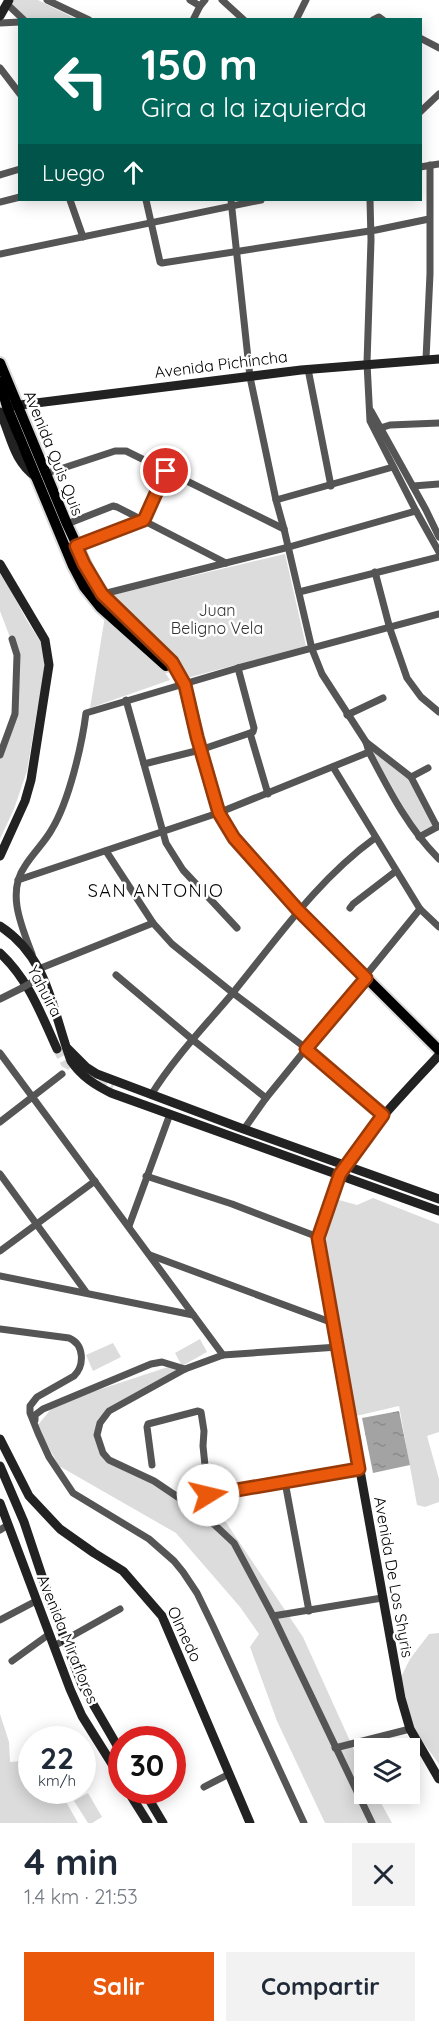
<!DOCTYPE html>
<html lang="es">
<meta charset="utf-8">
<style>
:root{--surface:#fff;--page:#f2f2f3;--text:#1f2937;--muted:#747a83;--accent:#ea580c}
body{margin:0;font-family:Quicksand,sans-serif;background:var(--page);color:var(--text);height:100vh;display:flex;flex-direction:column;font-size:22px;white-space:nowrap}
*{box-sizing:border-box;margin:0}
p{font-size:20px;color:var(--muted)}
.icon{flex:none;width:33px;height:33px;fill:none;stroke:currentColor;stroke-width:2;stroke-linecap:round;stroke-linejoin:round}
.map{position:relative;height:1823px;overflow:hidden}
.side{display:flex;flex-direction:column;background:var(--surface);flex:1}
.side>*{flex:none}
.top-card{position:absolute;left:18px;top:18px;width:404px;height:183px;border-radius:0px;box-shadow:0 3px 15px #0003;background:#00695c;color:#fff;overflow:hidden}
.controls{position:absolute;left:354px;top:1738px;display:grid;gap:12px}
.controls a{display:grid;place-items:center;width:66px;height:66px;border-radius:0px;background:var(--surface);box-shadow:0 3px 15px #0003;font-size:30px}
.speed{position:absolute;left:18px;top:1726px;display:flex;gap:12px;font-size:30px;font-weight:700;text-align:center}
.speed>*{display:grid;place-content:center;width:78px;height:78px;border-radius:50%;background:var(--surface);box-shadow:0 3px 15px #0003;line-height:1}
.speed small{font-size:15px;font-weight:400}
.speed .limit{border:9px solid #d22;background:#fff;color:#111}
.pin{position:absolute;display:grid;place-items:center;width:51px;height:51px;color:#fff;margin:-26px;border:3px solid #fff;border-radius:50%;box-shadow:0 2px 6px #0007}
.me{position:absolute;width:66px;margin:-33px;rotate:81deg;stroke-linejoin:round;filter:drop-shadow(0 0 4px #0008)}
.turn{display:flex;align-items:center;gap:21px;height:126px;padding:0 24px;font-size:27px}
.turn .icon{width:78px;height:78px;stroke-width:2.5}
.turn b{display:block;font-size:42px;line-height:51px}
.then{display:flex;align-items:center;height:57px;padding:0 24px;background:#0003;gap:12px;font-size:22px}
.round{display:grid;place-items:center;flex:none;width:63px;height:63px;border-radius:0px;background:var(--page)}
.summary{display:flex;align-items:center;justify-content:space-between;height:102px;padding:0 24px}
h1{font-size:36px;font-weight:800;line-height:45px}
.cta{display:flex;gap:12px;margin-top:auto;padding:12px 24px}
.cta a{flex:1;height:69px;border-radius:0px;background:var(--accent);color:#fff;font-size:24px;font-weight:800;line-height:69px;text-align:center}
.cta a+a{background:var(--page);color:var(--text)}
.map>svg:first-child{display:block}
</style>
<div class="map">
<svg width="439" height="1823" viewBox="0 0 439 1823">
<defs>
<pattern id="water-ripples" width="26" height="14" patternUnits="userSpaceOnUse" patternTransform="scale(1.5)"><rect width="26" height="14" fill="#a3a3a3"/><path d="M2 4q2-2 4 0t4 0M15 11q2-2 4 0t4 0" fill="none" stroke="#8b8b8b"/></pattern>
</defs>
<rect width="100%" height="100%" fill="#fff"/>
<g fill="#dcdcdc">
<path d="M14 0H38L76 19 27 18 11 4Z"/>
<path d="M285 554 306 646 187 678 114 600 112 595Z"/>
<path d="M0 570 26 619 42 644 45 660 43 682 37 711 27 771 14 809 0 839V756L12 711 15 670 14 648 0 611Z"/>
<path d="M105 616 164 671 170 680 90 708Z"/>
<path d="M371 743 411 773 438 823 418 833 373 753Z"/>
<path d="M373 1198 439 1224V1432L427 1436 439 1479V1502L425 1507 417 1505 399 1406 356 1416 325 1236 339 1200 357 1205Z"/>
<path d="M200 1339 207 1352 182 1366 175 1353Z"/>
<path d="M113 1343 121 1357 93 1371 86 1355Z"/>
<path d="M171 1366 179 1369 107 1408C95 1423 96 1434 100 1452L152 1481 199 1513 217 1509 303 1637 364 1772V1794H376L392 1823H325L277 1721 250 1647 259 1634 240 1607 176 1533 59 1466 37 1426 51 1409 80 1396Z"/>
<path d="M439 1633V1764L412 1727 401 1677 410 1659 429 1634Z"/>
<path d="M0 1714 9 1742 10 1762 21 1761 31 1779 32 1791H60L78 1823H0Z"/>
<path d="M88 1793 102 1817 92 1823H88L74 1801Z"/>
</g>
<path fill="url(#water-ripples)" d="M399 1411 410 1465 373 1473 362 1418Z"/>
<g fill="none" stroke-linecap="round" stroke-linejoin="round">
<path stroke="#d9d9d9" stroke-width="9" stroke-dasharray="9 4.5" stroke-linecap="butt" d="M57 1049 65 1063 113 1087"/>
<g stroke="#dbdbdb" stroke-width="14">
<g id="primary">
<path d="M0 363 67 524 94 582 108 601 173 662 183 680 218 813 234 839 298 910 439 1050"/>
<path d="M0 382 7 407 36 477 73 566 84 587 100 607 166 666"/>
</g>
</g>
<g stroke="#555" stroke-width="7">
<path d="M47 0 89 20"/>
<path d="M190 0 200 6"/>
<path d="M222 0 244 20"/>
<path d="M8 5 24 20"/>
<path d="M193 20 200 6 205 0"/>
<path d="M296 20 306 0"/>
<path d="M373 20 379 17 383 20"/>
<path d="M0 23 20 22"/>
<path d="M420 38 439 48"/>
<path d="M0 68 20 94"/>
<path d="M420 112 439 94"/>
<path d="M420 167 439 164"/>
<path d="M0 175 20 169"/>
<path d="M70 200 83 237"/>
<path d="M146 200 160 262 162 263 376 230 429 219"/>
<path d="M231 200 250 377 276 500 284 529 312 649 322 674 366 742 369 752C389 790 408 828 439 859"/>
<path d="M370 200 371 240 367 363 370 421 416 511 439 552"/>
<path d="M0 202 20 197"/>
<path d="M0 254 261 200"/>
<path d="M426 359 430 274V165"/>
<path d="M308 369 331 486"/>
<path d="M371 411 426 510 439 537"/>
<path d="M377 429 390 425 439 423"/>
<path d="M45 474 115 451H126L284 529"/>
<path d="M413 486 439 484"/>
<path d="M276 500 393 467"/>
<path d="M67 524 113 506 117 507 226 563"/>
<path d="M76 546 144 520 166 471"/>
<path d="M375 572 390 629 407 678 421 697 439 712"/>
<path d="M299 592 439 557"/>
<path d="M99 595 289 547 416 511"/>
<path d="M126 700 166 843 183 870 237 928"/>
<path d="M347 715 383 698"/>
<path d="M250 733 268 794"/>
<path d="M366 742 411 777 437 827"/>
<path d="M0 755 15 714 17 655 12 639"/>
<path d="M144 764 200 750 253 732 254 728 238 668"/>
<path d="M333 767 420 909 439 927"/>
<path d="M411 777 428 768"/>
<path d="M419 837 439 826"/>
<path d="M106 851 153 923 172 944 233 993 307 1049 383 1115"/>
<path d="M18 880 218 813 369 752"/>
<path d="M350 908 353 904 396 871"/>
<path d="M32 954C22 927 6 893 25 866 33 853 45 842 52 829 69 801 82 745 86 713L238 668 439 614"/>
<path d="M41 968 153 923"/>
<path d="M116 975 193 1040 266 1098"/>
<path d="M0 999 22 988"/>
<path d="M0 1053 223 1355"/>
<path d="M151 1095C174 1058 204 1027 232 994 277 939 317 880 375 838"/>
<path d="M0 1122 62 1074"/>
<path d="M244 1129 266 1098 420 909"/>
<path d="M0 1174 86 1292"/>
<path d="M146 1176 232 1204 318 1237"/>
<path d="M129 1226 170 1114"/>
<path d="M0 1251 95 1181"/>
<path d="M150 1255 333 1323"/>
<path d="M0 1276 193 1315"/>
<path d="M0 1329 69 1338C84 1344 85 1365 74 1376L37 1397 30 1406V1413L38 1433 49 1457 73 1493 149 1539 174 1561 183 1572 197 1593 213 1626 304 1823"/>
<path d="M338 1347 223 1355 185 1369 109 1411 100 1423 97 1435 103 1453 109 1460 154 1481 203 1514 234 1543 273 1616 372 1823"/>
<path d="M35 1420V1415L43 1409 151 1364 162 1362 185 1369"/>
<path d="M152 1465 147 1427 148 1424 198 1411 201 1412 204 1431 203 1446 208 1495 203 1514"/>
<path d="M285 1482 309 1611"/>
<path d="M208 1495 359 1469"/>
<path d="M0 1530 8 1525"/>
<path d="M273 1616 382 1598"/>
<path d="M0 1620 36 1601"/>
<path d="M54 1646 120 1609"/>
<path d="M12 1661 48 1635"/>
<path d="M335 1748 410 1729"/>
<path d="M172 1767 181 1762"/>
<path d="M204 1787 229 1774"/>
</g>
<g stroke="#222" stroke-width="9">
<path d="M0 16 9 0"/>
<path d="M12 406 301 370 439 359"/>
<path d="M0 412C11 435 13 461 36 477"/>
<path d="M0 564 45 640 49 665 31 780 25 801 0 856"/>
<path d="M0 926C49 958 52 1010 71 1061 82 1077 95 1085 111 1093L439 1211"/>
<path d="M0 953C29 980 41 1014 57 1049"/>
<path d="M68 1049 86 1067 97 1074 238 1127 439 1199"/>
<path d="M439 1055C404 1093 367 1130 340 1174L318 1237 401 1698 410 1729 439 1779"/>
<path d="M0 1439 29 1496 60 1529 94 1553 123 1571 162 1616 250 1823"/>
<path d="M0 1466 24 1522 52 1606 82 1685 122 1754"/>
<path d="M0 1503 70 1689 82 1716 122 1780"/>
<path d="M128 1791 148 1823"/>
<path d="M144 1791 163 1823"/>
</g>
<use href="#primary" stroke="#000" stroke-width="10"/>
<path stroke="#555" stroke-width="7" d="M22 988 34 981"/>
</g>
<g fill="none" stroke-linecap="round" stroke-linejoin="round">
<g stroke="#983908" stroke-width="15">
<path id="route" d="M166 471 144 520 76 546 84 564 102 594 172 662 185 685 197 737 219 813 234 838 298 910 366 978 306 1049 383 1115 340 1174 318 1238 359 1469 208 1495"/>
</g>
<use href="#route" stroke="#ea580c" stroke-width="10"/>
</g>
<g text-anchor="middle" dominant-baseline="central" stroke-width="5" stroke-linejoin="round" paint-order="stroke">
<g font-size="16" fill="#000" stroke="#fff">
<text transform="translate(221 364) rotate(-7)">Avenida Pichincha</text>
<text transform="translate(54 453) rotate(68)">Avenida Quis Quis</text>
<text transform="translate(45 991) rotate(62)">Yahuira</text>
<text transform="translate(394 1577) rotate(80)">Avenida De Los Shyris</text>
<text transform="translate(185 1634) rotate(65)">Olmedo</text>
<text transform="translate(68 1639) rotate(68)">Avenida Miraflores</text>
</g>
<g font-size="16" fill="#333" stroke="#fff">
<text x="217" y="610">Juan<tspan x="217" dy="18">Beligno Vela</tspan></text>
</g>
<g font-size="18" letter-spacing="1.5" fill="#000" stroke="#fff">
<text x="156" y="890">SAN ANTONIO</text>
</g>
</g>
</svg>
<div class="controls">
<a><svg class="icon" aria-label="layers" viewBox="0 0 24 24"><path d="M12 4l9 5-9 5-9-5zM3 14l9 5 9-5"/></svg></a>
</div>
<div class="speed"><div>22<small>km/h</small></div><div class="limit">30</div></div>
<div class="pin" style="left:166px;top:471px;background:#d93025"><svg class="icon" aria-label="arrive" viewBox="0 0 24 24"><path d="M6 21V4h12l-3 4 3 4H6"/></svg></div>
<svg class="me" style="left:208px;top:1495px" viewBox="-20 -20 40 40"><circle r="19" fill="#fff"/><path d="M0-13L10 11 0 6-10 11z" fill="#ea580c"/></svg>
<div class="top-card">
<div class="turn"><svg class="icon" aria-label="left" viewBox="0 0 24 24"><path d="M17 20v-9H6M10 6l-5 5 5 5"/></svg><div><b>150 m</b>Gira a la izquierda</div></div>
<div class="then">Luego<svg class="icon" aria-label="ahead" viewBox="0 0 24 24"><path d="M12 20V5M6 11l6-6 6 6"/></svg></div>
</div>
</div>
<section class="side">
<div class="summary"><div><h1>4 min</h1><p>1.4 km · 21:53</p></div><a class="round"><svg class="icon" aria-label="close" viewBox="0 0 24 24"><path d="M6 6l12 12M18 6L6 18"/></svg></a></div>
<div class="cta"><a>Salir</a><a>Compartir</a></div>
</section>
